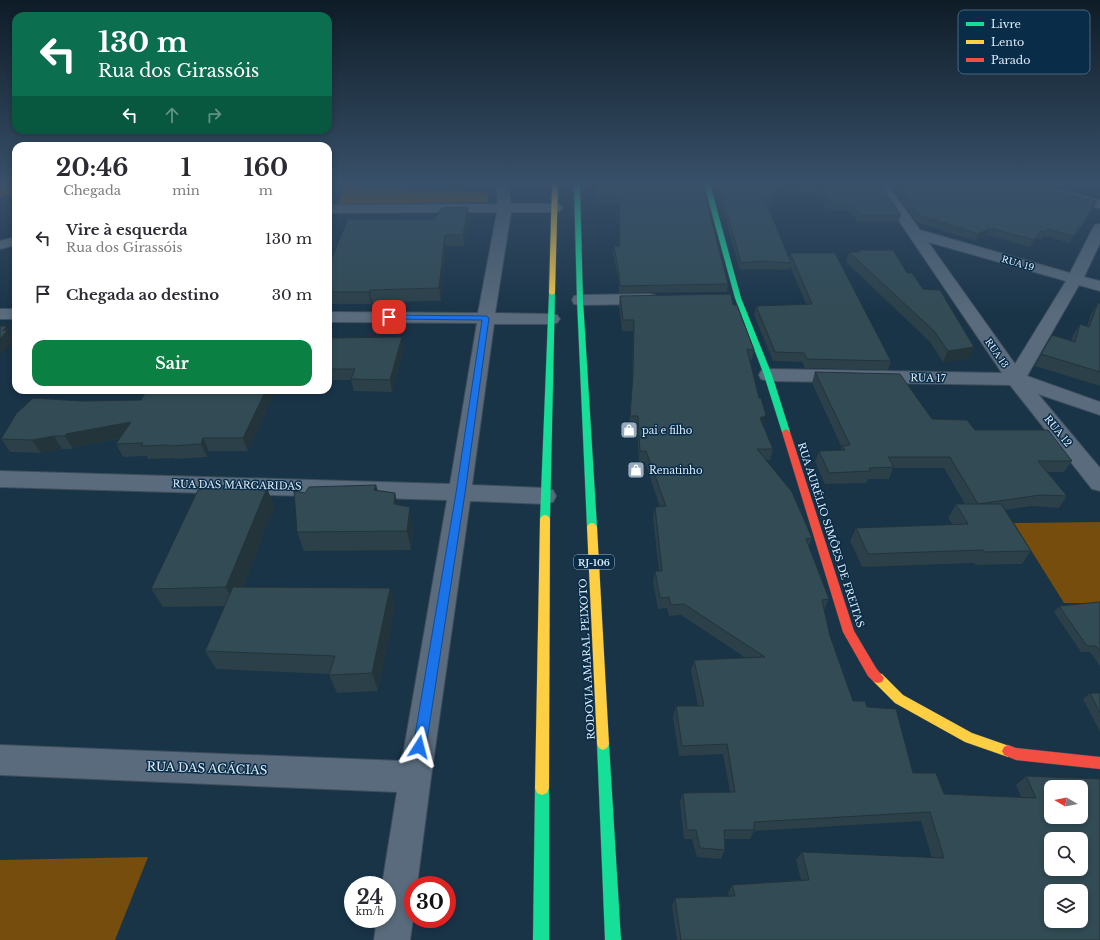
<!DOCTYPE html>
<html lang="pt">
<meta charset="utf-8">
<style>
:root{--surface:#fff;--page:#f7f7f7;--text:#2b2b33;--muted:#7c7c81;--accent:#0b8043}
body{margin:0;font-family:"Libre Baskerville",serif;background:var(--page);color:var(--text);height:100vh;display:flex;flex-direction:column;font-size:15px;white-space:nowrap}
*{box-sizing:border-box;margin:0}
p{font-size:13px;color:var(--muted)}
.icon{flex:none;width:22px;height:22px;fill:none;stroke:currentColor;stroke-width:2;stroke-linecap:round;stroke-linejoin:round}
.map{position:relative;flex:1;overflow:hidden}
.panel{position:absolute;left:12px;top:142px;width:320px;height:252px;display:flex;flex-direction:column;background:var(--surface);border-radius:12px;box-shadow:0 2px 6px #0003}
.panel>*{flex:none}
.guide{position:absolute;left:12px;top:12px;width:320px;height:122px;border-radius:12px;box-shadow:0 2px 6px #0003;background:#0b6e4f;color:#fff;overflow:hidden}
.needle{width:26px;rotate:279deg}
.tools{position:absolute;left:1044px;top:780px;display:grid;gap:8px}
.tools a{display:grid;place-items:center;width:44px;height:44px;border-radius:8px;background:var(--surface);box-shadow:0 2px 6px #0003;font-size:20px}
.speed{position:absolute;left:344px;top:876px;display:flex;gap:8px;font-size:20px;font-weight:700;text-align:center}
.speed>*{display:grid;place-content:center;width:52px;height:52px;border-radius:50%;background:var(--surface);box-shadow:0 2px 6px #0003;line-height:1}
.speed small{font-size:10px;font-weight:400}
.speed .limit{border:6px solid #d22;background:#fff;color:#111}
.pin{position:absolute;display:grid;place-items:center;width:34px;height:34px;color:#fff;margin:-17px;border-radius:8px;box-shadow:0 2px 6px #0006}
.me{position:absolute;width:44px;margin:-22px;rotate:9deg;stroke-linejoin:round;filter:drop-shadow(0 0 3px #0008)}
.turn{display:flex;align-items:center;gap:14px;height:84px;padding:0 20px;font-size:18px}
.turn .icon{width:52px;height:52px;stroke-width:2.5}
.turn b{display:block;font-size:28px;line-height:34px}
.lanes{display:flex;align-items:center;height:38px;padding:0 20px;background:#0003;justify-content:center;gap:20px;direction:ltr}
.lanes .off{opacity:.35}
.eta{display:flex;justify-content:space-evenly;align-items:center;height:68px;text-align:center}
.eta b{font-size:24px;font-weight:700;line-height:28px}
.cta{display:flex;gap:8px;margin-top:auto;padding:8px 20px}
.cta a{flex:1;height:46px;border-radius:12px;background:var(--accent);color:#fff;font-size:16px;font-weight:700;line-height:46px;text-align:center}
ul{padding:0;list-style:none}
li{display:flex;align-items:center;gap:12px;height:56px;padding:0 20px}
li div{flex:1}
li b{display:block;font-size:15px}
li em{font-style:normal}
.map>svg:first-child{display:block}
</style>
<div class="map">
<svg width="1100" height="940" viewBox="0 0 1100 940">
<rect width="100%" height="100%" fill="#193347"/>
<g fill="#764d0c">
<path d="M0 184H16V193L0 197Z"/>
<path d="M345 184H398L396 188 489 193 488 202 338 204Z"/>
<path d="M1100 522V603H1064L1014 523Z"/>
<path d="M148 857 115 940H0V860Z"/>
</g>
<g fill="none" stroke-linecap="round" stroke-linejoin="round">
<g stroke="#3d4e5c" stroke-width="2">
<g id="street">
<path d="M496 184H508L511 204H555L560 205 562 208 560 211 555 212H511L495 313 551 314 557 315 560 319 557 323 551 324H494L472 485 545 488 553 490 556 496 553 502 545 504 470 501 431 777 417 885H413V919L410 940H374L377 919H387V885H382L397 792 0 775V745L402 761 447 500 0 487V471L450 484 477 323 328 322V312L478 313 497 212 328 213V205L498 204Z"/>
<path d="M874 184H887L920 230 1070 273 1093 228 1095 225 1100 224V243L1084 277 1100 281V291L1079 285 1027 376 1100 402V415L1038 394 1100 468V491L1092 489 1010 385 768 381 761 379 759 375 761 371 768 369 1002 373ZM928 242 1066 281 1015 364Z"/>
<path d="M1009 184H1033L1100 200V208L1010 187Z"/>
<path d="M16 237V245L0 249V241Z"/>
<path d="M649 294 655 295 657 299 655 303 649 304 580 305 574 304 572 300 574 296 580 295Z"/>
<rect x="0" y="309" width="16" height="10"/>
</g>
</g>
<g stroke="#3d4e5c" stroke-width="1">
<g id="fast">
<path d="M574 184H580L583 300 597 527 595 530H589L587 527 577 300Z"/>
<path d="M704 184H710L741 298 772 375 790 432 789 434 786 435 782 432 764 375 735 298Z"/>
<path d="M552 291 555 293 550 519 548 522H542L540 519 549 293Z"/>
<path d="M603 738 607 740 609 744 621 940H605L597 744 599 740Z"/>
<path d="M542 781 547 783 549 788V940H533L535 788 537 783Z"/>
</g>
</g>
<g stroke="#3d4e5c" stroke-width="1">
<g id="slow">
<path d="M552 184H558L555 293 552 295 549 293Z"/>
<path d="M545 515 548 516 550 519 549 788 547 793 542 795 537 793 535 788 540 519 542 516Z"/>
<path d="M592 523 595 524 597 527 609 744 607 748 603 750 599 748 597 744 587 527 589 524Z"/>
<path d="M878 673 882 674 903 695 972 733 1012 747 1014 751 1012 755 1008 757 965 742 895 703 874 682 872 678 874 674Z"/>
</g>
</g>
<g stroke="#3d4e5c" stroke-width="1">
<g id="jam">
<path d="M786 429 790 432 854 631 876 668 884 678 882 682 878 683 874 682 868 676 843 632 782 432Z"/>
<path d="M1008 745 1016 748 1100 757V769L1016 760 1004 755 1002 751 1004 747Z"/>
</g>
</g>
<use href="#street" fill="#596b7c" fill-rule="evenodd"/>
<use href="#fast" fill="#16e098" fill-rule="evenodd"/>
<use href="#slow" fill="#ffcf43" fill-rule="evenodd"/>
<use href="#jam" fill="#f24e42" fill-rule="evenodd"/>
</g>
<g fill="#2b4048">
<path d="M702 184 728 284 727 292 619 293V281L613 253 614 246H619V204L594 203V197Z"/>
<path d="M716 184H879L901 215 898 222H858L851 211 825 209 820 196H773L774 200 773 206H768L789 258 790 253 891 361 888 370 805 368 802 362 773 361 754 315 756 306 806 304 790 266 789 270 759 269 740 270Z"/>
<path d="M889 184H1023L1093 208 1077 234H1075L1070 243 1044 236 1042 239 1037 238 1030 247 987 235 975 241 916 222Z"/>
<path d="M1040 184H1066L1062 189Z"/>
<path d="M469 218 464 246H446L441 301 372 302 371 304H328V260H331L434 219Z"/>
<path d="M859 250 907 273 923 289 974 347 969 358 943 362 930 342 846 262 849 252H858Z"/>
<path d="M620 296 733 305 754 350 752 360H750L759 398 766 415 763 426 773 449 770 460H766L812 538 809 546 829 599 824 610 830 636 853 701 867 707 913 773 944 794 1021 797 1016 785 1026 776 1100 940H677L672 906 675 898 729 896 728 893 732 885 801 880 796 860 802 852 932 858 921 821 754 831 750 839H725V850L721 859 697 857 692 839H684L680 802 683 793 730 792 723 754 679 756 673 717 676 706H698L691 671 694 660 746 658 681 615 669 616 667 608 658 609 653 582 655 571H659L653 518 655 507H660L645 462H639L637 428 629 427 632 385 633 331H622L619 306Z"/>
<path d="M1098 303H1100V386L1035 366 1052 335 1071 341 1073 335 1080 324 1087 326 1091 314Z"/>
<path d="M328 338 404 348 392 392 354 391 351 380H328Z"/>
<path d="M815 372 932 419 975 430 1072 461 1064 472H1047L1067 496 1059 508 1032 506 1005 510 1031 551 1022 564 975 565 974 563 862 567 850 541 856 528 953 525 948 518 956 504H965L944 468H893L889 479H868L866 483 825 484 815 462 819 451 841 450 842 448 812 383Z"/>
<path d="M276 390 248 451H209L207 457 175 459 174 458 148 459 147 456 123 457 116 444 119 439 74 447 73 449H62L41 453 10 452 1 439 141 400Z"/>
<path d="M376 485 378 491 395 493 397 505 413 527 411 550 304 551 297 532 305 493Z"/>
<path d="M267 488 274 507 243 587 390 588 395 607 378 691 337 693 329 675 330 674 216 669 205 651 225 606 163 607 151 589Z"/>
<path d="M1100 602V666L1090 652H1081L1054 612 1059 606Z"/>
<path d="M1090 693H1100V732L1083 699Z"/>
</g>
<g fill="#23343b">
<path d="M468 207 469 218 464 246 463 235Z"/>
<path d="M990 228 987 235 975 241 978 234Z"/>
<path d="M1041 231 1037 238 1030 247 1034 240Z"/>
<path d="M445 235 446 246 441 301 439 288Z"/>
<path d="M370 290 372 302 371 304 369 292Z"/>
<path d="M7 326 14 340 0 355V339L3 331Z"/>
<path d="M402 337 404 348 392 392 390 380Z"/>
<path d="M974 347 969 358 943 362 948 351Z"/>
<path d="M266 390H276L248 451 243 438Z"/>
<path d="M766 415 763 427 760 418Z"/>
<path d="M131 422 138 435 74 447 73 449 65 436 66 434Z"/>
<path d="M54 436 62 449 41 453 32 440Z"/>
<path d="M203 438 209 451 207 457 201 444Z"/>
<path d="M376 485 381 505 374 490Z"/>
<path d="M267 488 274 507 235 606 226 587Z"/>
<path d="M395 493 399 512 394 504Z"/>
<path d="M410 507 413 527 411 550 407 531Z"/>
<path d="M390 588 395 607 378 691 372 673Z"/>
</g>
<g fill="#324b54" stroke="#23343b" fill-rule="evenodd">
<path d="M597 184H702L728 284 620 286 619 274 614 246H620L619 198 594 197Z"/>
<path d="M719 184H879L901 215H860L853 205 827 202 822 189 771 190 774 200 765 199 791 263 760 261 741 263Z"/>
<path d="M896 184H1023L1097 201 1081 227 1079 226 1074 236 1047 229 1046 232 1041 231 1034 240 990 228 978 234 919 215Z"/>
<path d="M468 207 463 235H445L439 288 370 290 369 292H328V260H331L348 219H434L442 208Z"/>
<path d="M859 250H893L907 273H912L923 289 940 290 974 347 948 351 935 332 849 252H860Z"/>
<path d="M790 253H835L891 361 807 359 804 353 775 352 756 306 812 304Z"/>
<path d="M731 294 733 305H737L754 350 747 349 759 398H761L766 415 760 418 773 449H757L792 492 812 538 806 539 829 599 822 600 830 636 853 701H865L867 707 896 709 913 773H936L944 794 1036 798 1026 776 1100 779V940H681L675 898 735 896 732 885 809 880 802 852 944 858 930 812 754 822V830H724L725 850 700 848 696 830H687L683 793 735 792 727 744 682 746 676 706H704L694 660 765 657 684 604 671 605 669 597 660 598 655 571H662L655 507 666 506 646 451H640L638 416H630L633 374 634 320H623L620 296ZM1051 787H1081V817H1051ZM1051 839H1081V869H1051ZM1051 891H1081V921H1051Z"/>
<path d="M1098 303H1100V372L1041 354 1052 335 1075 342 1080 324 1089 327Z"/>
<path d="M0 326H7L3 331 8 330 0 339Z"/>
<path d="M402 337 390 380 351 379 355 369H328V338Z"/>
<path d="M815 372 900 374 932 419 967 420 975 430H1048L1072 461H1038L1067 496 1040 495 978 504 950 457H888L894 467 869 468 871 471 829 473 819 451 845 450 842 446 850 445Z"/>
<path d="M147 390H266L243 438H203L201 444 169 446V445L141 446 143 443 116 444 131 422 66 434 65 436H54L32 440 1 439 16 414 33 398 82 401 141 400Z"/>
<path d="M233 484 267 488 226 587 151 589 198 490Z"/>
<path d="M376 485 374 490 395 493 394 504 410 507 407 531 297 532 294 491 305 493 309 487Z"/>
<path d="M956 504H1001L1031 551 984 552 983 550 868 554 856 528 968 524Z"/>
<path d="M233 587 390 588 372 673 329 675 335 656 205 651Z"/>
<path d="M1100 602V651L1096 646H1087L1059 606Z"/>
<path d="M1090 693H1100V713Z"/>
</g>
<linearGradient id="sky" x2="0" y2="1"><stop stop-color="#0e1c27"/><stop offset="0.58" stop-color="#385069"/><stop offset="1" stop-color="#385069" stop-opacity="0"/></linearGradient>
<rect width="1100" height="316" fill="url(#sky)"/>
<path fill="#1a73e8" stroke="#114b97" d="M389 315 486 316 489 318 465 493 426 747 424 751 419 753 415 751 413 747 456 493 482 320 387 319V316Z"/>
<defs>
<g id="shop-square" transform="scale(0.9)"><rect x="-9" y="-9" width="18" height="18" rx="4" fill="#99abbb" stroke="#092c48"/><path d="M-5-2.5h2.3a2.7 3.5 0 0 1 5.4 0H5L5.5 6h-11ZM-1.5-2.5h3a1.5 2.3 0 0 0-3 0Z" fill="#fff"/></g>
</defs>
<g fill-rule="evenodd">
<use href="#shop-square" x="629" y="430"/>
<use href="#shop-square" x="636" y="470"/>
</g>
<g text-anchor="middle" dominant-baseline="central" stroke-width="3" stroke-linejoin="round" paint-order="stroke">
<g font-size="9" fill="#deecfa" stroke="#092c48">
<text transform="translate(1018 263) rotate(16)">RUA 19</text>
<text transform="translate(997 353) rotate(55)">RUA 13</text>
</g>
<rect fill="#092c48" stroke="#9eb2c5" stroke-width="1" x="574" y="555" width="40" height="14" rx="3"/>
<g font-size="9" font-weight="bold" fill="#deecfa">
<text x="594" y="562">RJ-106</text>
</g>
<g font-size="10" fill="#deecfa" stroke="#092c48">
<text transform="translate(928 378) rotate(1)">RUA 17</text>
<text transform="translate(1058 431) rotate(51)">RUA 12</text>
<text transform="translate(237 485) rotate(1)">RUA DAS MARGARIDAS</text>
<text transform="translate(831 535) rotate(72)">RUA AURÉLIO SIMÕES DE FREITAS</text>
<text transform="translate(587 659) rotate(-93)">RODOVIA AMARAL PEIXOTO</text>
</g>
<g font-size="10" fill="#deecfa" stroke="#092c48" text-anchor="start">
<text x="642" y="430">pai e filho</text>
<text x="649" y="470">Renatinho</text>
</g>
<g font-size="12" fill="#deecfa" stroke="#092c48">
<text transform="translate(207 768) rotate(2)">RUA DAS ACÁCIAS</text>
</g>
</g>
<rect x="958" y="10" width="132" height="64" rx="6" fill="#092c48" stroke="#49667d" stroke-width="1"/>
<rect x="966" y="22" width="18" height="4" fill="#16e098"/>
<rect x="966" y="40" width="18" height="4" fill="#ffcf43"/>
<rect x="966" y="58" width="18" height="4" fill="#f24e42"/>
<g font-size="11" fill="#deecfa">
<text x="991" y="28">Livre</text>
<text x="991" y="46">Lento</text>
<text x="991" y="64">Parado</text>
</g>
</svg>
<div class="tools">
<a><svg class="needle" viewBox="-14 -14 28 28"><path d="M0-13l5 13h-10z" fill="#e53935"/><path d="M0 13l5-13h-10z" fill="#7c7c81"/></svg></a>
<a><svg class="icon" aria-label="search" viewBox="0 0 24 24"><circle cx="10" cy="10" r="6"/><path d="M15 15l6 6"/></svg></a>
<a><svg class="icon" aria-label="layers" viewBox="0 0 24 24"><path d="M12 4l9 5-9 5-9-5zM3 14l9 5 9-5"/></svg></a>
</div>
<div class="speed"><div>24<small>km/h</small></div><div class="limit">30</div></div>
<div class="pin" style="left:389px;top:317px;background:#d93025"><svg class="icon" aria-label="arrive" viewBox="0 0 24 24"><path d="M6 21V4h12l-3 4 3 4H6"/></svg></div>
<svg class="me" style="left:419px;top:747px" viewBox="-20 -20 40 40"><path d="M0-17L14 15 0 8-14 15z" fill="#1a73e8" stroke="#fff" stroke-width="4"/></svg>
<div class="guide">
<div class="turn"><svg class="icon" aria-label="left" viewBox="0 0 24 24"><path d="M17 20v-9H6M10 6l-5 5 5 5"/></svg><div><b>130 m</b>Rua dos Girassóis</div></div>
<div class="lanes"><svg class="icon" aria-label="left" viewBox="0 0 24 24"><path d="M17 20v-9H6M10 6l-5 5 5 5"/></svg><svg class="icon off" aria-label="ahead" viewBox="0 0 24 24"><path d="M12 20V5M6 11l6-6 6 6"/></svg><svg class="icon off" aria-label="right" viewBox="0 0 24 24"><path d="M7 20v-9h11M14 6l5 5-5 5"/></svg></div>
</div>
<section class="panel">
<div class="eta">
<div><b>20:46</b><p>Chegada</p></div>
<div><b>1</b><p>min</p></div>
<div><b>160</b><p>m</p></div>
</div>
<ul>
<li><svg class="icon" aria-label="left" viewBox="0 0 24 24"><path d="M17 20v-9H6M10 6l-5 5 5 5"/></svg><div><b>Vire à esquerda</b><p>Rua dos Girassóis</p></div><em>130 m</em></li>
<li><svg class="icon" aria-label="arrive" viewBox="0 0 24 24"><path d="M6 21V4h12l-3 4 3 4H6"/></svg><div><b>Chegada ao destino</b></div><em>30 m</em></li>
</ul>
<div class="cta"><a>Sair</a></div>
</section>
</div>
